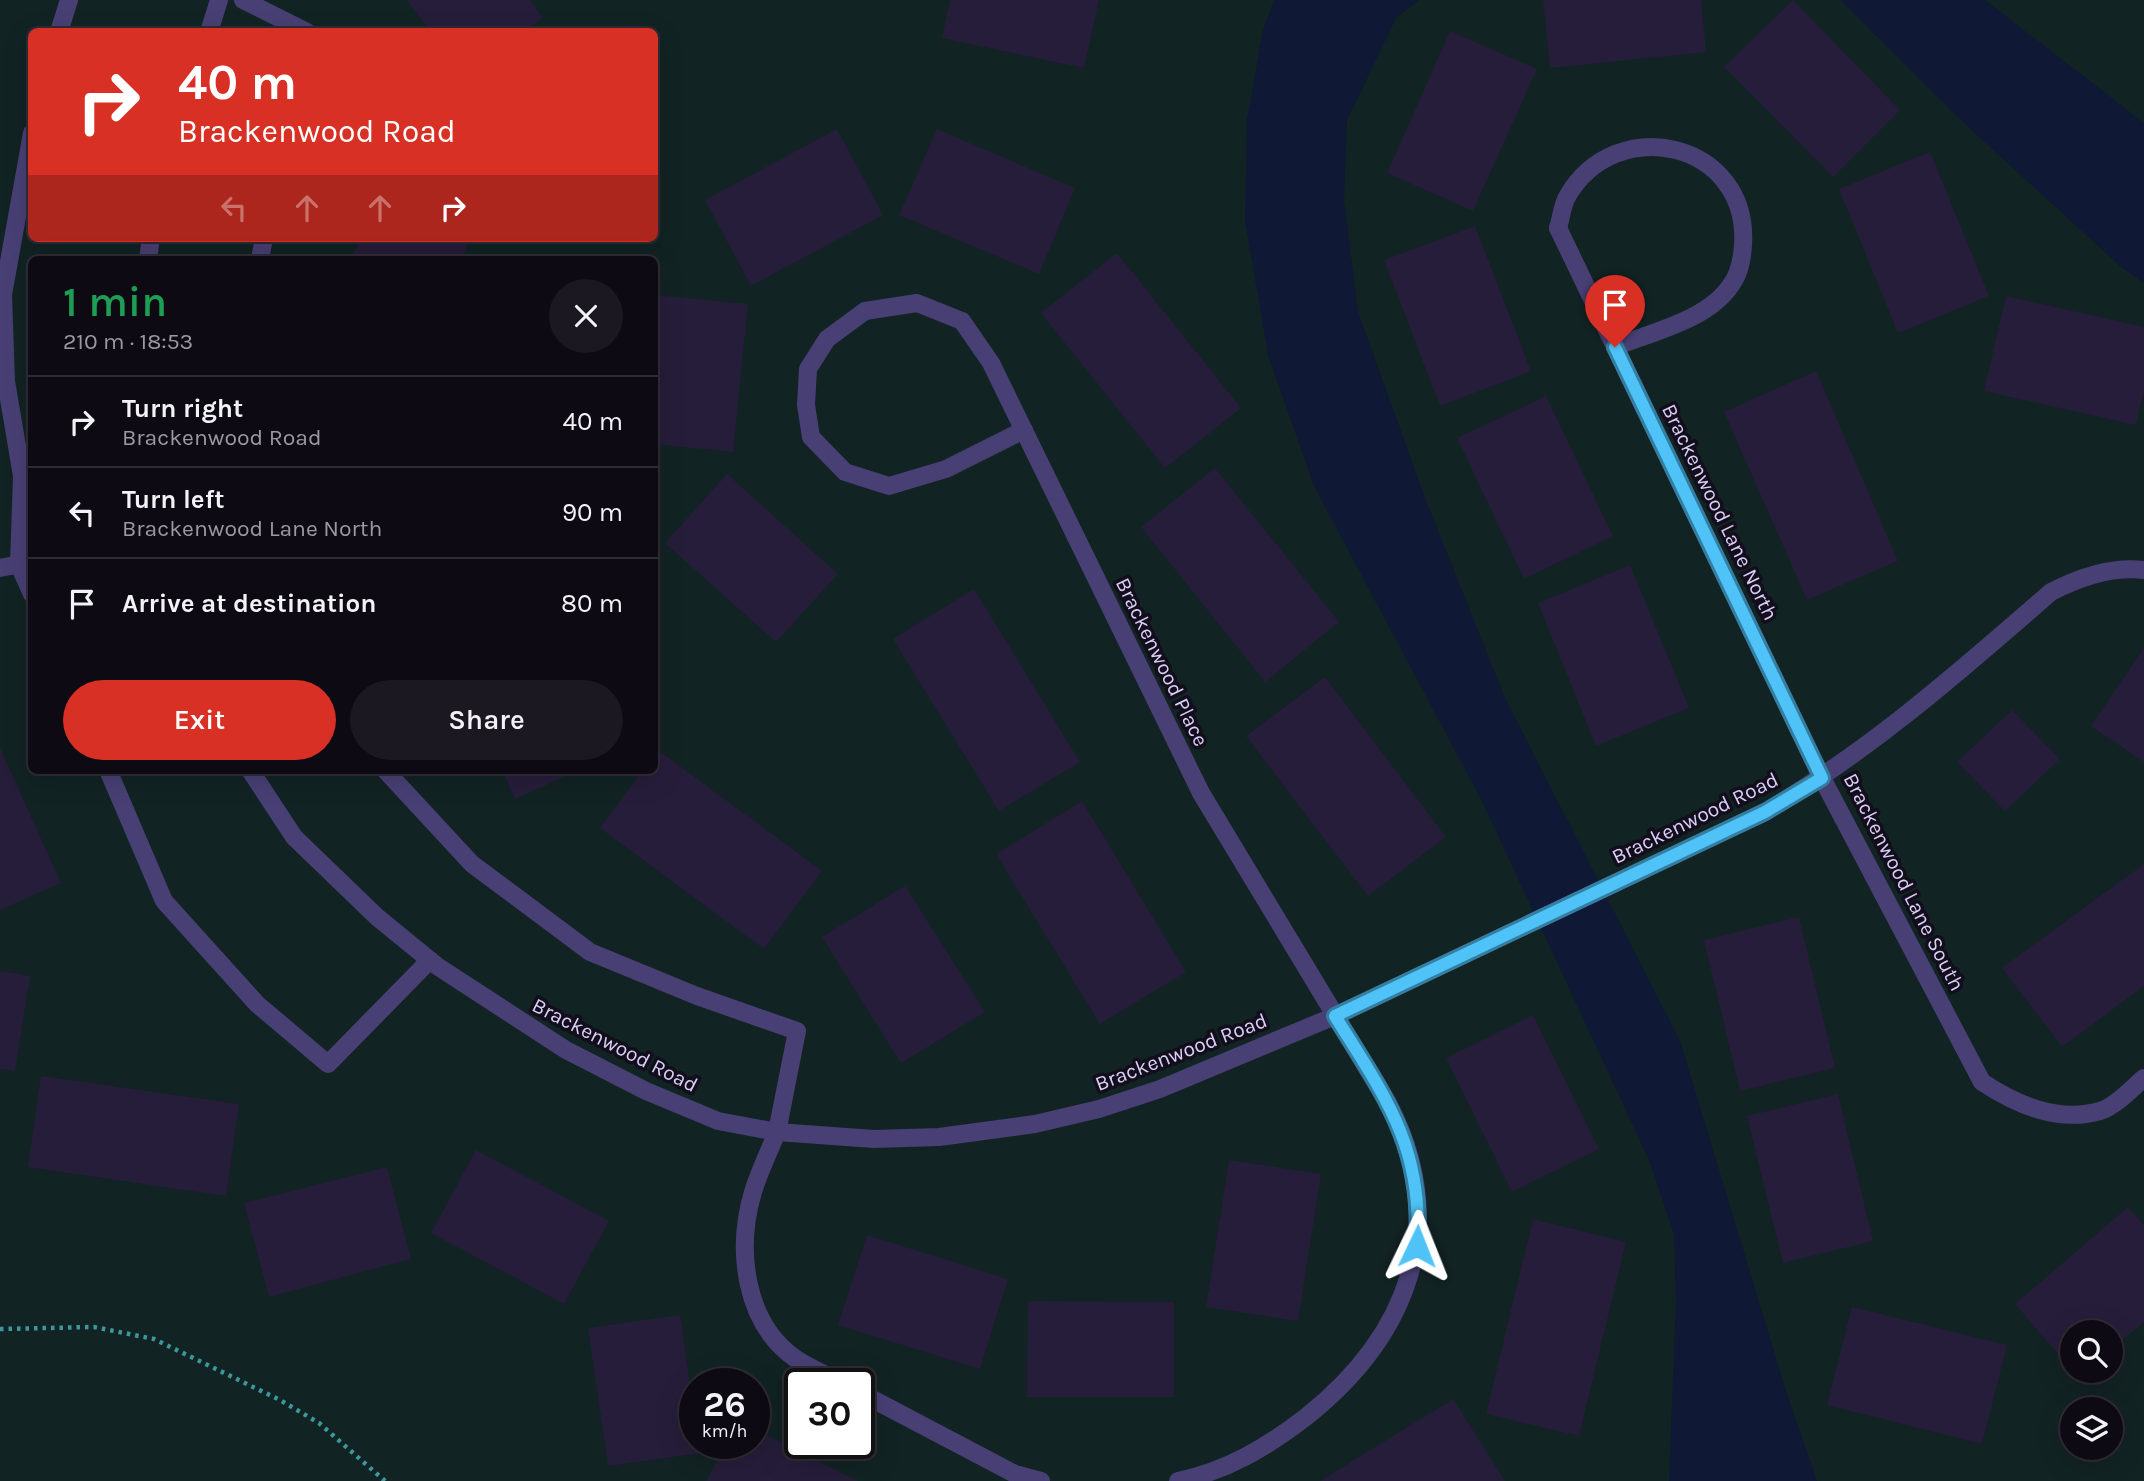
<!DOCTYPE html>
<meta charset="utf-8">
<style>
:root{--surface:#0e0a14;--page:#1c1822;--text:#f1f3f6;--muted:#9b9aa0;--line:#2e2b34;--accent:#d93025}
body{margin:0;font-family:Karla,sans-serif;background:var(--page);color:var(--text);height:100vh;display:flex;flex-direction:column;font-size:26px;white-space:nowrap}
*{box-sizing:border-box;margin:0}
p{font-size:23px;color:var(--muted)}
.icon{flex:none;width:38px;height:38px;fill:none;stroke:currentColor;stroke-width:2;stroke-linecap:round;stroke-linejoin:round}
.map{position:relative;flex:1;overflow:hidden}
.details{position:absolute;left:28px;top:256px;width:630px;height:518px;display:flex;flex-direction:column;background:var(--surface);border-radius:10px;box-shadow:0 7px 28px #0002,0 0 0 2px var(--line)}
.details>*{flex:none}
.top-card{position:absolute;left:28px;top:28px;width:630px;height:214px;border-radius:10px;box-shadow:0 7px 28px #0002,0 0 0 2px var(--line);background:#d93025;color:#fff;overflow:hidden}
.buttons{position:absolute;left:2060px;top:1320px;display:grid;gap:14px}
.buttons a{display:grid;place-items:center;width:63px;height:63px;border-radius:50%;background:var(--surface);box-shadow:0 7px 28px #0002,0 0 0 2px var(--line);font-size:35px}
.speed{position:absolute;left:679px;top:1368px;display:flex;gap:14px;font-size:35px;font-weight:700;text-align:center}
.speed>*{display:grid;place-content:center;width:91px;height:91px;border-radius:50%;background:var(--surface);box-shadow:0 7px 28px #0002,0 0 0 2px var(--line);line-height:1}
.speed small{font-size:18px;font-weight:400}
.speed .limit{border:4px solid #111;border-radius:10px;background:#fff;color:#111}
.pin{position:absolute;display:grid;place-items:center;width:60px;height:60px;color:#fff;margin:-72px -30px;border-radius:50% 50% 50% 0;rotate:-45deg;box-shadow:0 0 7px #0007}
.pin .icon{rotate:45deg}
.me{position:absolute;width:77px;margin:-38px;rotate:2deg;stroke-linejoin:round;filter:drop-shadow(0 0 5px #0008)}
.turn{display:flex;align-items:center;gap:24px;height:147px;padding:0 35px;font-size:32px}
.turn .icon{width:91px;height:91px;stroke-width:2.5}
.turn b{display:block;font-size:49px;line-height:60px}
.lanes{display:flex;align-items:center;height:66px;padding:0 35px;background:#0003;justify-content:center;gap:35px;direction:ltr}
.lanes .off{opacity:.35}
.round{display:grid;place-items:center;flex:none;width:74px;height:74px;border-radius:37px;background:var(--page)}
.overview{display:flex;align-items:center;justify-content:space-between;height:119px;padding:0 35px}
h1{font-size:42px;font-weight:600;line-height:52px;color:#1e9e55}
.button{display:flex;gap:14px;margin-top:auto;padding:14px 35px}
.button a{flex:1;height:80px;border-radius:42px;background:var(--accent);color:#fff;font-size:28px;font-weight:600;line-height:80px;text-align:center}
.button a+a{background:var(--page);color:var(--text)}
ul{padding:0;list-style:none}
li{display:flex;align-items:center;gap:21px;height:91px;padding:0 35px;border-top:2px solid var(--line)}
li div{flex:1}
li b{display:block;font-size:26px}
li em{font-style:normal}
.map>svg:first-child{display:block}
</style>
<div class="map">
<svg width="2144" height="1481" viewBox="0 0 2144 1481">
<rect width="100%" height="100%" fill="#120e1b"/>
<path fill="#122324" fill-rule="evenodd" d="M0 0H2144V1481H0ZM32 32H654V238H32ZM32 259H654V770H32ZM2072 1332H2110V1370H2072ZM695 1384H754V1444H695ZM800 1384H859V1444H800ZM2072 1409H2110V1447H2072Z"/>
<g fill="#0f1834">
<path d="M1274 0H1419L1396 18 1347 120 1344 200 1358 312 1425 498 1505 698 1680 1041 1786 1391 1817 1481H1669L1676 1300 1674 1235 1649 1160 1482 801 1314 486 1268 355 1245 220 1247 120 1263 30Z"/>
<path d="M1840 0H1985L2144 123V283L2121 267 1964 123Z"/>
</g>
<g fill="#261d3a">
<path d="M407 0H530L543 18 523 32H430Z"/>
<path d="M950 0H1099L1084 68 942 38Z"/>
<path d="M1543 0H1701L1706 52 1550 68Z"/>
<path d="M1793 0 1900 110 1833 177 1724 67Z"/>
<path d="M1450 31 1537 69 1473 211 1387 173Z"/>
<path d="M837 129 883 215 751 286 705 200Z"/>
<path d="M937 129 1075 188 1039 274 899 215Z"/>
<path d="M1930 152 1989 296 1898 333 1839 189Z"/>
<path d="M1475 226 1531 371 1440 406 1384 260Z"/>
<path d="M362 238H472L460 259H350Z"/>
<path d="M1117 253 1241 408 1165 468 1041 313Z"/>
<path d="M654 295 748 304 733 452 654 444Z"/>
<path d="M2006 296 2144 327V391L2136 425 1984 391Z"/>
<path d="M1816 371 1898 561 1807 600 1724 412Z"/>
<path d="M1546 396 1613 536 1524 579 1457 438Z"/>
<path d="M1215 468 1339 622 1265 682 1141 527Z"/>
<path d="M727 474 838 574 776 642 665 543Z"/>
<path d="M1630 565 1689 708 1596 746 1538 603Z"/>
<path d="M974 589 1080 762 999 811 893 639Z"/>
<path d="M2144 648V762L2091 726Z"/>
<path d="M1325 677 1446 837 1368 896 1246 736Z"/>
<path d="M2012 710 2060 759 2005 811 1957 762Z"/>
<path d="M0 748 61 883 0 910Z"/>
<path d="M658 750 822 871 764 949 600 828 643 770H654V754Z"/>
<path d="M502 770H579L515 799Z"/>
<path d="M1082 801 1186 972 1100 1024 996 854Z"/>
<path d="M2144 864V986L2062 1047 2002 968Z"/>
<path d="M905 886 985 1012 901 1063 822 937Z"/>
<path d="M1799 917 1835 1068 1740 1091 1704 940Z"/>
<path d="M0 971 30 976 15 1071 0 1069Z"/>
<path d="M1533 1015 1599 1149 1512 1192 1446 1058Z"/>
<path d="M41 1076 239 1104 226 1196 28 1167Z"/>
<path d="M1838 1094 1873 1241 1783 1263 1747 1116Z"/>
<path d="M476 1150 609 1221 564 1304 431 1233Z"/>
<path d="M1229 1160 1321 1174 1298 1321 1206 1307Z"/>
<path d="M387 1167 411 1259 269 1297 244 1203Z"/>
<path d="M2128 1207 2144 1225V1322L2110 1350V1332H2072V1370L2015 1304Z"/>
<path d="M1533 1219 1626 1242 1579 1436 1486 1414Z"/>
<path d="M867 1235 1008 1279 980 1369 838 1325Z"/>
<path d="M1028 1301 1174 1302V1397H1027Z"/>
<path d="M1852 1307 2007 1345 1982 1444 1827 1405Z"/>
<path d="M680 1315 695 1418V1444H698L700 1453 608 1466 588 1328Z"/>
<path d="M1453 1399 1505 1481H1320Z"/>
<path d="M754 1429 858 1481H706L726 1444H754Z"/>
</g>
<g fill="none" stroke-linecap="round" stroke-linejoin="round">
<path stroke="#3d989e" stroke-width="4.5" stroke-dasharray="3.5 5" stroke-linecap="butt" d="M0 1329 94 1327 154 1339 280 1400 319 1423 385 1481"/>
<g stroke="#483f74" stroke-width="18">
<path d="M243 0 307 32"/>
<path d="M59 32 69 0"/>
<path d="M32 133 3 295 6 381 22 476 19 565 32 594"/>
<path d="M1558 228C1561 219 1562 206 1567 197 1616 111 1750 142 1743 245 1742 259 1740 273 1731 285 1708 320 1652 332 1615 347"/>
<path d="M260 259 264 238"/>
<path d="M962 321 917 303 865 311 827 339 808 369 806 405 811 437 845 472 889 486 946 469 1024 430"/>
<path d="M108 770 164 901 257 1004 328 1064 430 960"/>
<path d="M385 770 472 864 590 952 697 996 797 1031 777 1132"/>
</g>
<g stroke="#483f74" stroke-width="18">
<path d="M209 32 219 0"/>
<path d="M1558 228 1822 778 1982 1082C2017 1105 2058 1123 2100 1111 2115 1107 2132 1088 2144 1078"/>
<path d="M148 259 151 238"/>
<path d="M962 321 991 363 1201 793 1388 1103C1451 1225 1409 1335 1306 1417 1267 1447 1227 1471 1178 1481"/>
<path d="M0 568 32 562"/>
<path d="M250 770 294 837 377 917 437 966 566 1050 646 1091 718 1121 777 1132 874 1139 939 1137 1035 1124 1099 1109 1160 1089 1335 1016 1765 812C1872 749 1958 673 2051 592 2080 577 2111 566 2144 570"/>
<path d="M777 1132C769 1152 759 1172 753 1192 736 1249 744 1323 796 1359 811 1369 829 1376 844 1384"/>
<path d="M859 1392 1015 1474 1041 1481"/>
</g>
</g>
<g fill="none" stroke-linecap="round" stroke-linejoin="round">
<g stroke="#337fa1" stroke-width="18">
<path id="route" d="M1417 1246C1424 1147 1384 1095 1335 1016L1765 812 1822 778 1615 347"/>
</g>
<use href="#route" stroke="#4fc3f7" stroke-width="12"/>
</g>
<g text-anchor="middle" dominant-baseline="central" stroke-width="7" stroke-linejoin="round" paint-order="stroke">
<g font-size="21" fill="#d9cff8" stroke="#120e1b">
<text transform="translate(1720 512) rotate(64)">Brackenwood Lane North</text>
<text transform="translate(1162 662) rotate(64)">Brackenwood Place</text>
<text transform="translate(1695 818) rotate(-26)">Brackenwood Road</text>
<text transform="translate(1904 882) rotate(63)">Brackenwood Lane South</text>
<text transform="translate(615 1045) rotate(27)">Brackenwood Road</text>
<text transform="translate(1181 1052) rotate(-21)">Brackenwood Road</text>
</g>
</g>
</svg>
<div class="buttons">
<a><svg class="icon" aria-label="search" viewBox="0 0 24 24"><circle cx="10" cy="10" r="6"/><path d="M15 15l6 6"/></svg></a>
<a><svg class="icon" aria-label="layers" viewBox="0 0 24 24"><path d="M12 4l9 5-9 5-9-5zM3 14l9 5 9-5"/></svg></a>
</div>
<div class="speed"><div>26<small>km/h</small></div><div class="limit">30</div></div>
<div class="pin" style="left:1615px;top:347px;background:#d93025"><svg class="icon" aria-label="arrive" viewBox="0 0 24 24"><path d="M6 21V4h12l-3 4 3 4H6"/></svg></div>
<svg class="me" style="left:1417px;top:1246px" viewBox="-20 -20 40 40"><path d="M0-17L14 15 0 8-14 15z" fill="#4fc3f7" stroke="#fff" stroke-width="4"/></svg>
<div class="top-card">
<div class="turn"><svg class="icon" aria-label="right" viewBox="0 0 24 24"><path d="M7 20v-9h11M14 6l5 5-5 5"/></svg><div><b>40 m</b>Brackenwood Road</div></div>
<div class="lanes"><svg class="icon off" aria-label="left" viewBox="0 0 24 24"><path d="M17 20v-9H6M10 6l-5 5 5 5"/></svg><svg class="icon off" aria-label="ahead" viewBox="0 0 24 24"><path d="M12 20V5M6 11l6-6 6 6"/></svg><svg class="icon off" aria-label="ahead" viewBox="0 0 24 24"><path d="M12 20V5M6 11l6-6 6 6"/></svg><svg class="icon" aria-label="right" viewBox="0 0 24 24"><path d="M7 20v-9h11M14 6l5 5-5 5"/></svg></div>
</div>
<section class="details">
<div class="overview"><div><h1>1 min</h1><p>210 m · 18:53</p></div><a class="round"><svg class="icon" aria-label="close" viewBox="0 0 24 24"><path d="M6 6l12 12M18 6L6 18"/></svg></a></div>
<ul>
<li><svg class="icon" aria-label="right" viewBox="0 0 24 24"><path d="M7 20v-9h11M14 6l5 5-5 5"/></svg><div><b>Turn right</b><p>Brackenwood Road</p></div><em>40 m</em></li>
<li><svg class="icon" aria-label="left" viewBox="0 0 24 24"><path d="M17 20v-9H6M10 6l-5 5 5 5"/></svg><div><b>Turn left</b><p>Brackenwood Lane North</p></div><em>90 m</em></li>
<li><svg class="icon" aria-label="arrive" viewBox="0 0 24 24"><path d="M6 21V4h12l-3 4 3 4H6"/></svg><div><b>Arrive at destination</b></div><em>80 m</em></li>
</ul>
<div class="button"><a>Exit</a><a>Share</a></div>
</section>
</div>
